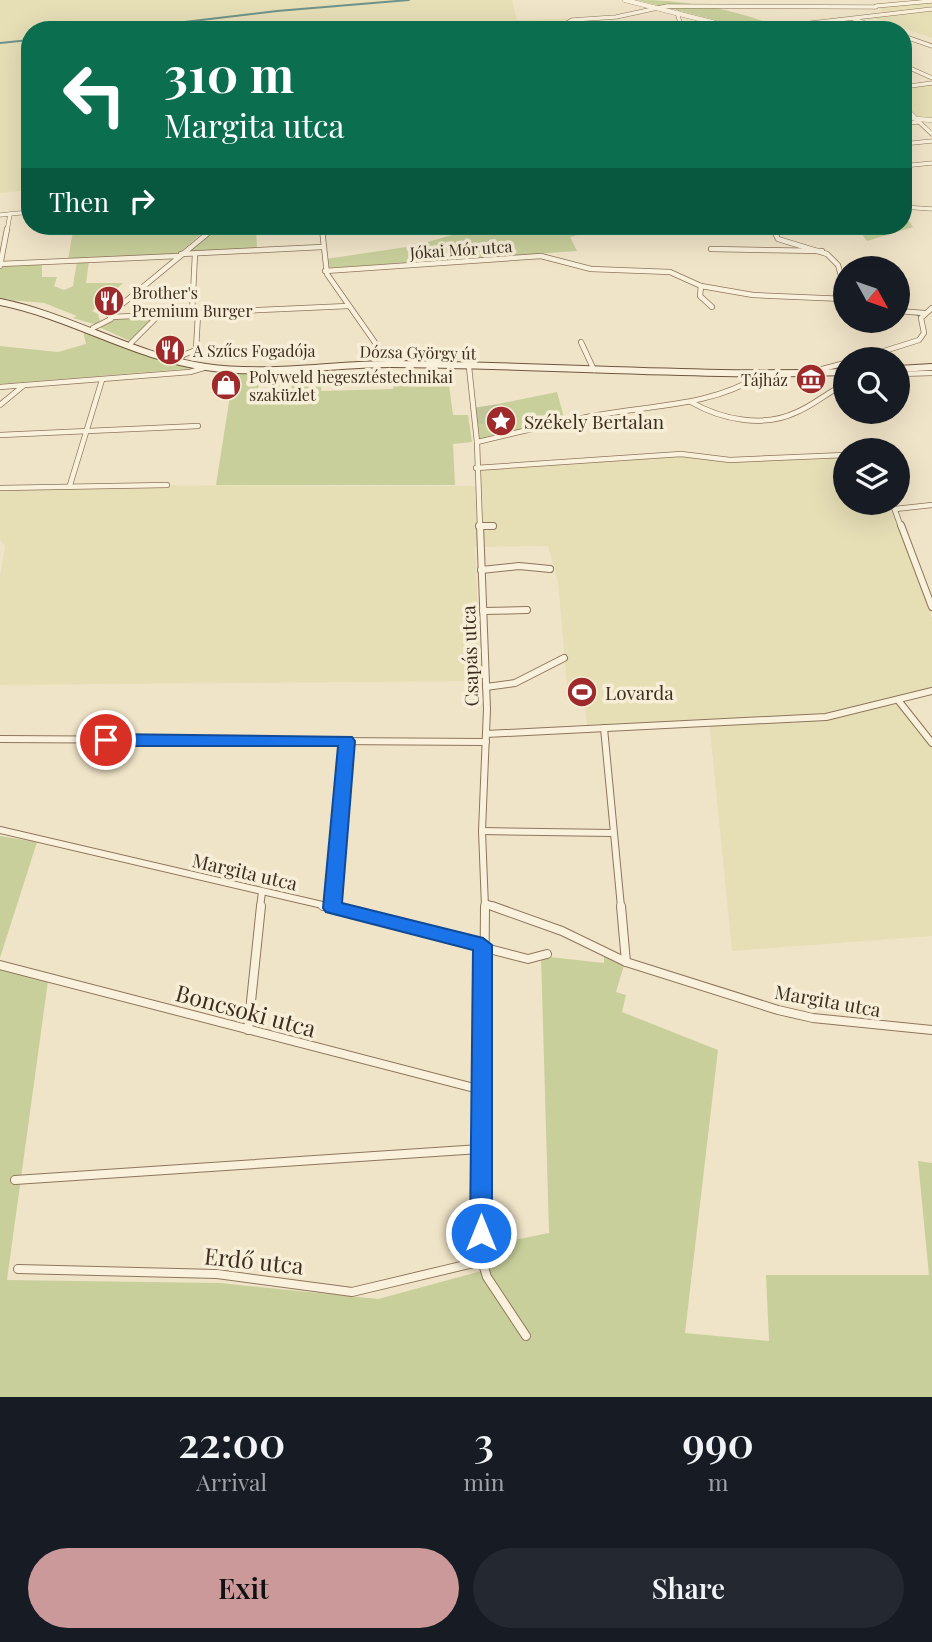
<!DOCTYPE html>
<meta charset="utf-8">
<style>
:root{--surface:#171b24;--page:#242831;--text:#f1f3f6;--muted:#9ea1a6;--accent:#cc999b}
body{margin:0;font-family:"Playfair Display",serif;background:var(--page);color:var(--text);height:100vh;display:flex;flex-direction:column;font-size:26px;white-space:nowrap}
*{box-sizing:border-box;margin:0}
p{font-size:23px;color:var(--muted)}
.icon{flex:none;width:38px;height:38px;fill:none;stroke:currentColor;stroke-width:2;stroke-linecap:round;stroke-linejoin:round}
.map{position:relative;height:1397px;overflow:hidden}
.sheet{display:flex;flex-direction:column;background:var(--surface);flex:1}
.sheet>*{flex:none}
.hud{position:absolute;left:21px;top:21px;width:891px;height:214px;border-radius:28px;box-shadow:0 7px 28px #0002;background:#0b6e4f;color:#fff;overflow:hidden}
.needle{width:46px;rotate:130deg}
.tools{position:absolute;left:833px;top:256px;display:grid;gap:14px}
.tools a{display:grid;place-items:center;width:77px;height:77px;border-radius:50%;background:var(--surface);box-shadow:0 7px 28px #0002;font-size:35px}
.pin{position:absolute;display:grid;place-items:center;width:60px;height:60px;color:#fff;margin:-30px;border:4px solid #fff;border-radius:50%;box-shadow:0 2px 7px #0007}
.me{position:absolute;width:77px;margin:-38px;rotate:0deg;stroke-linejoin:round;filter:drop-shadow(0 0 5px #0008)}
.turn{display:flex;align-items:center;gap:24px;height:147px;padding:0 28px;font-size:32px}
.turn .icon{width:91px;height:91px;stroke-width:2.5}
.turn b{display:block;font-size:49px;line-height:60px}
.then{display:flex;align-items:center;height:66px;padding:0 28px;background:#0003;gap:14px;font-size:26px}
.eta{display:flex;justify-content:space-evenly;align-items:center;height:119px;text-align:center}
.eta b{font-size:42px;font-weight:600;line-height:49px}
.primary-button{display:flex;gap:14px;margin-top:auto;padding:14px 28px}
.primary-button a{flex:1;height:80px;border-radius:42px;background:var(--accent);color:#111;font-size:28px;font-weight:600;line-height:80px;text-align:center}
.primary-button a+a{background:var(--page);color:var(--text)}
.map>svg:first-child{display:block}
</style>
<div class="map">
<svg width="932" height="1397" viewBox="0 0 932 1397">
<rect width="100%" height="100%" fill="#f0e4c8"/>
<g fill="#e6deb5">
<path d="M0 0H512L517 20 589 18 593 30H30V190L0 193Z"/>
<path d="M932 2V38L874 18 887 16 878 7Z"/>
<path d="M932 84V118L917 117 903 103V88Z"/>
<path d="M685 454 716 461 845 454V502H889L932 618V688L896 699 932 747V936L732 951 709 720 587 725 584 698H568L558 581 548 546 475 547 481 681 0 685V576L5 546 0 540V488L32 485 480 486V467L602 457Z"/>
</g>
<g fill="#c9cf9b">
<path d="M637 0C686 0 728 8 774 25L747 28Z"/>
<path d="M903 221H909L913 227 867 241 856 226H903Z"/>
<path d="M149 226H210L178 254 68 259 73 232Z"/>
<path d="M220 226H256L257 249 188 253Z"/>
<path d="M460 226H613L570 237 577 251 328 268 326 259 413 246 456 234Z"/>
<path d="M77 261H89L86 283H123L92 311 98 314 100 321 97 325 73 318 77 316 44 303 0 299V266L42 262V277H57L54 286 64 290 73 286Z"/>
<path d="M154 317 130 341 99 327 115 318Z"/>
<path d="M82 326 198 368 0 384V346L58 352 86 344Z"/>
<path d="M323 367 321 391 393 389 394 386 409 385 411 383 449 385 453 415H468L472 442 453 444 455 485H216L234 370H260L258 391H291L295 369Z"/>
<path d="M557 392 565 421 479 440 475 424H504L516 415 498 404Z"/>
<path d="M0 836 37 842 0 958Z"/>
<path d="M604 954 624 965 616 992 626 995 622 1012 718 1050 685 1333 769 1341 766 1275H929L918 1161 932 1163V1397H0V966L48 981 7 1280 220 1283 378 1299 489 1269 490 1245 549 1233 541 956 604 963Z"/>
</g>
<path fill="#bfc49a" d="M498 404 516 414 504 424H475L473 408Z"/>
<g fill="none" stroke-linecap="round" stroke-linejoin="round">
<g stroke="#6f938a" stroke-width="2">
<path d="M117 30 277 11 409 0"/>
<path d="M0 43 30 40"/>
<path d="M914 313 920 316"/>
</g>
<g stroke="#8d765c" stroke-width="4.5">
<g id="minor-far3">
<path d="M876 6 932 1"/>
<path d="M677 12 682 30"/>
<path d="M854 19 884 30"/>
<path d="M568 28 567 23 572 20 616 17 667 6 876 7"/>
<path d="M752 30 932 9"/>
<path d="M903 36 932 46"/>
<path d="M903 65 932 78"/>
<path d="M903 87 932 83"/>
<path d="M903 117 916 119 932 134"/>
<path d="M903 123 919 122"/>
<path d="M903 144 932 141"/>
<path d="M903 166 932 163"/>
<path d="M903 207 932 209"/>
<path d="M0 215 30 212"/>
<path d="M322 226V231"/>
<path d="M772 226 774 231"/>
<path d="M7 231 10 214"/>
<path d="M210 231 216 226"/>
<path d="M333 231 443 227"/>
</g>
</g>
<g stroke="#8d765c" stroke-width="6">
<g id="minor-far2">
<path d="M322 229 327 274 390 364"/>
<path d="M773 229 778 239 827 254 838 265 845 290"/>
<path d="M322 231 385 229"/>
<path d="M711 249 822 251"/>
<path d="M181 254 322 247"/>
<path d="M0 264 178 256"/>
<path d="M0 266 7 229"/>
<path d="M325 271 541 256 591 269 670 272 701 286 753 295 845 299"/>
<path d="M701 286 700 296 712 307"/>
<path d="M898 311 924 313"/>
<path d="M192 314 195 254"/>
<path d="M111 317 348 306"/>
<path d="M93 328 111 319 109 315 213 229"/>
<path d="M581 342 594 370"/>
<path d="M131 343 159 315"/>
<path d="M859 359 919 340 924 333 921 318 932 308"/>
<path d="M179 361 183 355 196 350 198 314"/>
<path d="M469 367 477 442 480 527"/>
<path d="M811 372 845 363"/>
<path d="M898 374 932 373"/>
<path d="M0 387 190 372 207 367"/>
<path d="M691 402C722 420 764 428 797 412 814 405 828 392 845 384"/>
<path d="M0 405 23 386"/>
<path d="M0 435 198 426"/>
<path d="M477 442C517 433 557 422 598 415 653 405 711 406 759 376"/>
<path d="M476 468 681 454 730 460 845 455"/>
<path d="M70 485 102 380"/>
<path d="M0 488 167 485"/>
<path d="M892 502 901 527"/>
<path d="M895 509 932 505"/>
<path d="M479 526H493"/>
</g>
</g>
<g stroke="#8d765c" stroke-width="8">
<g id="minor-far1">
<path d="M480 525 487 709 482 831 485 907"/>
<path d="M901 525 932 607"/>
<path d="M479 526H493"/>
<path d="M481 570 519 566 550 569"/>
<path d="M483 611 527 610"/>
<path d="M486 687 515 683 564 658"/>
<path d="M898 700 932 743"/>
<path d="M604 728 621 907"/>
<path d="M486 734 826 717 932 691"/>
<path d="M0 739 486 742"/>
<path d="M0 830 331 907"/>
<path d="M482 831 612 833"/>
<path d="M485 903 497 907"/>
<path d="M260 907 262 892"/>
<path d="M332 907 347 741"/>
</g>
</g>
<g stroke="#8d765c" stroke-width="10">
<g id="minor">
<path d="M323 906 528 959 547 954"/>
<path d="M485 906 482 1261 487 1277 526 1336"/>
<path d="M492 906 562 931 626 962 778 1010 813 1018 932 1030"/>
<path d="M621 906 626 962"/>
<path d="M0 965 482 1090"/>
<path d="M248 1030 261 906"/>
<path d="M15 1180 480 1149"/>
<path d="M18 1269 217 1274 352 1292 482 1261"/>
</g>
</g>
<g stroke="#8d765c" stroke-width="5">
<g id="tertiary">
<path d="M625 0 743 30"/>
<path d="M903 106 916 119 932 120"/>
</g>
</g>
<g stroke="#6f573f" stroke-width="8">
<g id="secondary">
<path d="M0 302C71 316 134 357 206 367 267 376 330 364 391 364 542 365 693 377 845 372"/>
<path d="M898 369 932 367"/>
</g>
</g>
<use href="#minor-far3" stroke="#faf1dc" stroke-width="3.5"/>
<use href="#minor-far2" stroke="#faf1dc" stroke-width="4.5"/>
<use href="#minor-far1" stroke="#faf1dc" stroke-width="6"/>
<use href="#minor" stroke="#faf1dc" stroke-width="8"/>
<use href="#tertiary" stroke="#faf1dc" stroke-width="4.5"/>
<use href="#secondary" stroke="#faf1dc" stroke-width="6"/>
</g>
<path fill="#1a73e8" stroke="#114b97" stroke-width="2" d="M106 734 352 737 355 741 342 903 483 938 492 945V1233L489 1240 481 1243 474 1240 470 1233 473 950 326 912 323 908 338 746H106L98 740Z"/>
<defs>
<g id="restaurant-disc" transform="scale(1.575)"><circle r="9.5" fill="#9e2a2b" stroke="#f7eed8"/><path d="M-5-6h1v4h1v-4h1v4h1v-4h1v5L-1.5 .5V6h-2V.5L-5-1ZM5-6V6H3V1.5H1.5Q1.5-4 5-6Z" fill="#fff"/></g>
<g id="museum-disc" transform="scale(1.575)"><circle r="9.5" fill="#9e2a2b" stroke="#f7eed8"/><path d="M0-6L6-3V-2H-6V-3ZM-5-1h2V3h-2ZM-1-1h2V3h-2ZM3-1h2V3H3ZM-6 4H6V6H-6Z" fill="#fff"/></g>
<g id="shop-disc" transform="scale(1.575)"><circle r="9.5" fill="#9e2a2b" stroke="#f7eed8"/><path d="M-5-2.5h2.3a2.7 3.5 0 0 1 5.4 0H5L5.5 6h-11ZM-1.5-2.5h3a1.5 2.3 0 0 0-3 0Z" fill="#fff"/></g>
<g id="sight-disc" transform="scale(1.575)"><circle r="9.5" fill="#9e2a2b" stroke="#f7eed8"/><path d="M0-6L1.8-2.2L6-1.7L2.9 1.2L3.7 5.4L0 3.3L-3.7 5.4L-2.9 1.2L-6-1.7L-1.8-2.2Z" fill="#fff"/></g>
<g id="stadium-disc" transform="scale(1.575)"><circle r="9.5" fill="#9e2a2b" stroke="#f7eed8"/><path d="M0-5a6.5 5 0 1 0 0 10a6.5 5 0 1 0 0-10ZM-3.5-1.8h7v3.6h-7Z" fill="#fff"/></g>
</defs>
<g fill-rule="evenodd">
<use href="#restaurant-disc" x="109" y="301"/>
<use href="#restaurant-disc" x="170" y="350"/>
<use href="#museum-disc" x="811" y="379"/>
<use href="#shop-disc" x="226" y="385"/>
<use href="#sight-disc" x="501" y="421"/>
<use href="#stadium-disc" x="582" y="692"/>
</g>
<g text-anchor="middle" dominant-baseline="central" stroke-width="7" stroke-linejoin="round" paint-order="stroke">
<g font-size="16" fill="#3d2e20" stroke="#f7eed8">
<text transform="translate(461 249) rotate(-4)">Jókai Mór utca</text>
<text transform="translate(418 352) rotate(1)">Dózsa György út</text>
</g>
<g font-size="16" fill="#3d2e20" stroke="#f7eed8" text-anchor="start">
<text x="132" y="292">Brother's<tspan x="132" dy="18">Premium Burger</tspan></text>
<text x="193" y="350">A Szűcs Fogadója</text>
<text x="249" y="376">Polyweld hegesztéstechnikai<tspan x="249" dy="18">szaküzlet</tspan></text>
<text x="788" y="379" text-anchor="end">Tájház</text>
</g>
<g font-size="19" fill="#3d2e20" stroke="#f7eed8" text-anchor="start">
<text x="524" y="421">Székely Bertalan</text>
<text x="605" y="692">Lovarda</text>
</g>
<g font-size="19" fill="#3d2e20" stroke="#f7eed8">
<text transform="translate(469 656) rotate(-92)">Csapás utca</text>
<text transform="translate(245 871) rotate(13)">Margita utca</text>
<text transform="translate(828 1000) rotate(10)">Margita utca</text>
</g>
<g font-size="23" fill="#3d2e20" stroke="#f7eed8">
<text transform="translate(246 1010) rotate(15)">Boncsoki utca</text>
<text transform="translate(254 1260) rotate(6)">Erdő utca</text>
</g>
</g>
</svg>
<div class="tools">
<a><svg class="needle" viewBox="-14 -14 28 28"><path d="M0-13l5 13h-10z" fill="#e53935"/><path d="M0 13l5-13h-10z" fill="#9ea1a6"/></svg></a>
<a><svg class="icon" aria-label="search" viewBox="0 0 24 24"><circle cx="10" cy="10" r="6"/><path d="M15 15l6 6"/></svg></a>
<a><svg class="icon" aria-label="layers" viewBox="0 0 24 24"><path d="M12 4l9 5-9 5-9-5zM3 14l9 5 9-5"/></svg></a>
</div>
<div class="pin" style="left:106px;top:740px;background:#d93025"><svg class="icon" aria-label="arrive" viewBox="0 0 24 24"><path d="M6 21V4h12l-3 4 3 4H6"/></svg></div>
<svg class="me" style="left:481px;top:1233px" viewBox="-20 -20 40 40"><circle r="17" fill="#1a73e8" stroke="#fff" stroke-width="3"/><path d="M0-11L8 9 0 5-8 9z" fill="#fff"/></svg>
<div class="hud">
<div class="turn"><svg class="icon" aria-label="left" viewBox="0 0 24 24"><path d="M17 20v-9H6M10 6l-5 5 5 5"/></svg><div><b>310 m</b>Margita utca</div></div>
<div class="then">Then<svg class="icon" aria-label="right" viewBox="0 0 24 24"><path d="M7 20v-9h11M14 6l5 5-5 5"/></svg></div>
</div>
</div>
<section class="sheet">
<div class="eta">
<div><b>22:00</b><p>Arrival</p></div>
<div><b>3</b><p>min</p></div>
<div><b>990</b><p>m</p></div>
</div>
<div class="primary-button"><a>Exit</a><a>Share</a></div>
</section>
